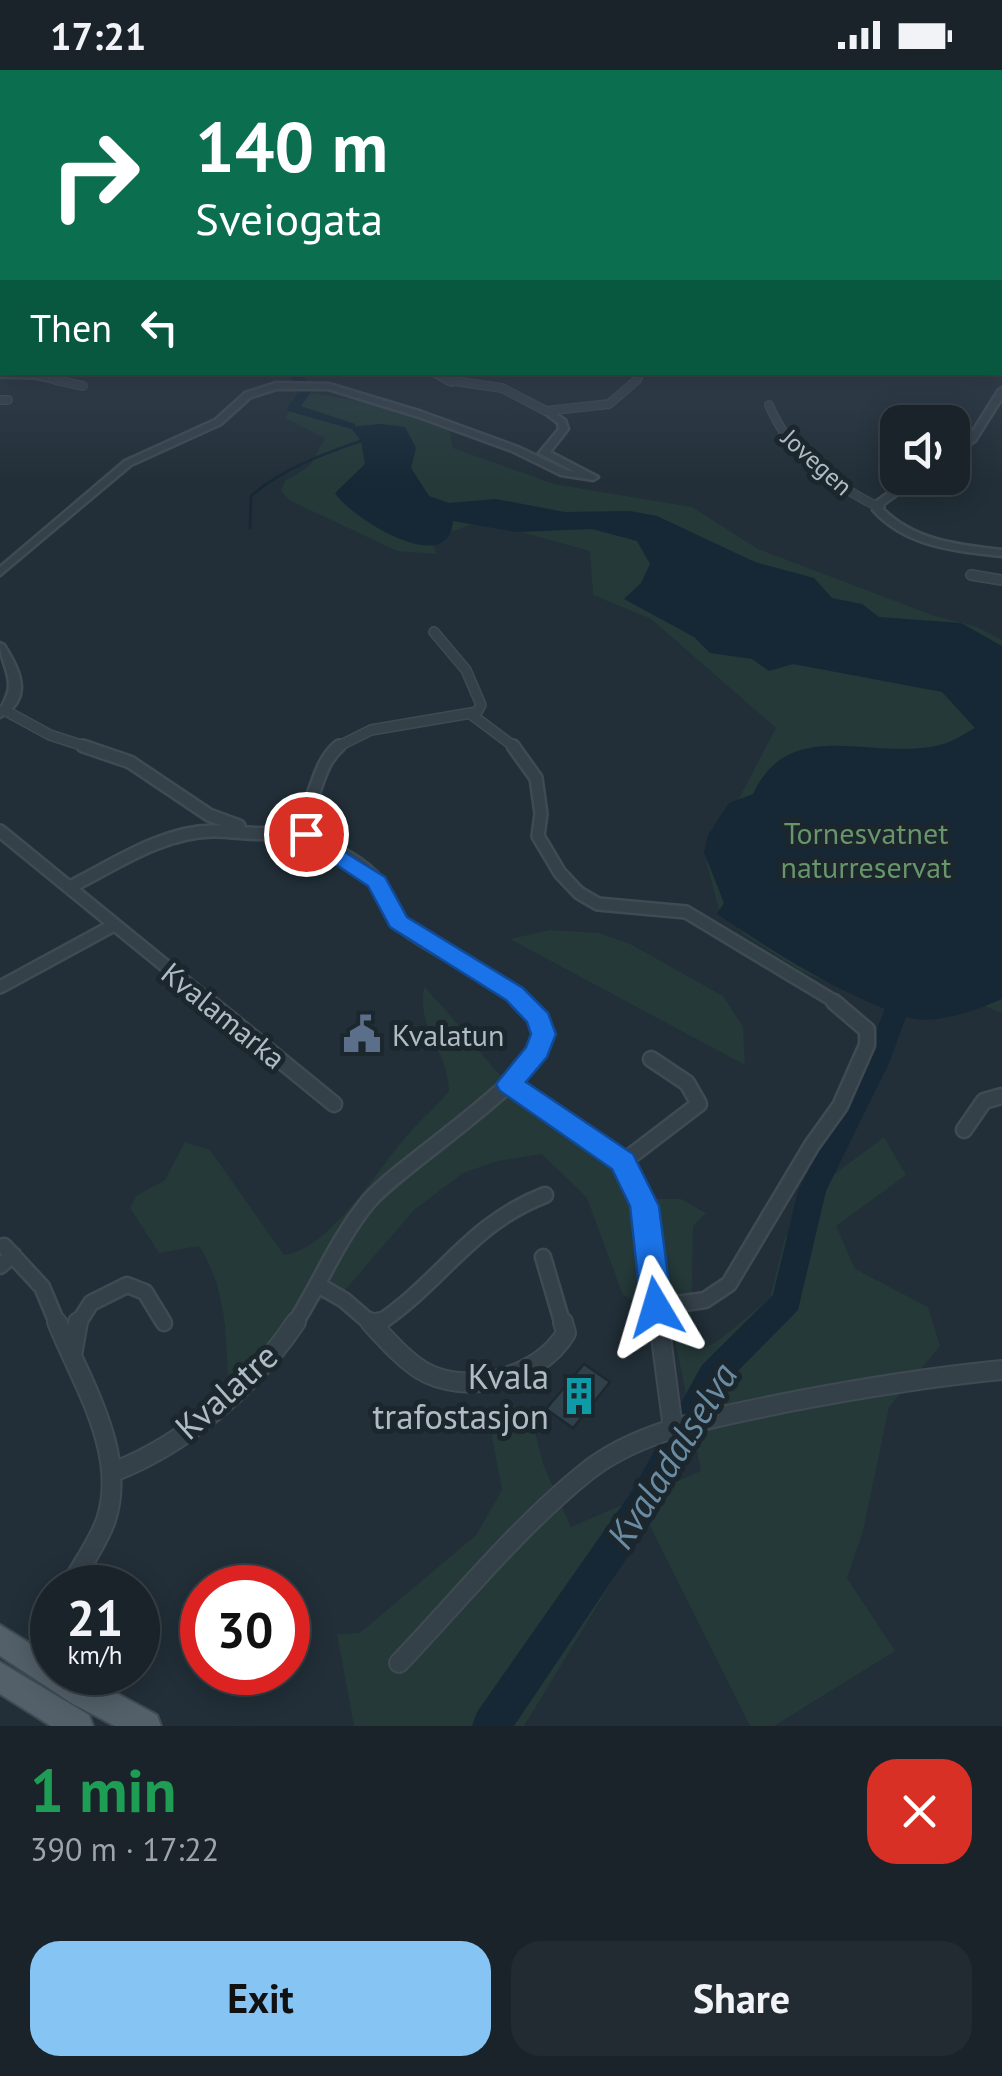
<!DOCTYPE html>
<meta charset="utf-8">
<style>
:root{--surface:#1a232a;--page:#232b32;--text:#f1f3f6;--muted:#9fa4a8;--line:#384047;--accent:#86c4f4}
body{margin:0;font-family:"PT Sans",sans-serif;background:var(--page);color:var(--text);height:100vh;display:flex;flex-direction:column;font-size:38px;white-space:nowrap}
*{box-sizing:border-box;margin:0}
p{font-size:32px;color:var(--muted)}
.icon{flex:none;width:55px;height:55px;fill:none;stroke:currentColor;stroke-width:2;stroke-linecap:round;stroke-linejoin:round}
.map{position:relative;height:1656px;overflow:hidden}
.details{display:flex;flex-direction:column;background:var(--surface);flex:1}
.details>*{flex:none}
.hud{position:absolute;left:0px;top:0px;width:1002px;height:305px;box-shadow:0 5px 25px #0003,0 0 0 2px var(--line);background:#0b6e4f;color:#fff;overflow:hidden}
.fabs{position:absolute;left:880px;top:335px;display:grid;gap:20px}
.fabs a{display:grid;place-items:center;width:90px;height:90px;border-radius:20px;background:var(--surface);box-shadow:0 5px 25px #0003,0 0 0 2px var(--line);font-size:50px}
.speed{position:absolute;left:30px;top:1495px;display:flex;gap:20px;font-size:50px;font-weight:700;text-align:center}
.speed>*{display:grid;place-content:center;width:130px;height:130px;border-radius:50%;background:var(--surface);box-shadow:0 5px 25px #0003,0 0 0 2px var(--line);line-height:1}
.speed small{font-size:25px;font-weight:400}
.speed .limit{border:15px solid #d22;background:#fff;color:#111}
.pin{position:absolute;display:grid;place-items:center;width:85px;height:85px;color:#fff;margin:-42px;border:5px solid #fff;border-radius:50%;box-shadow:0 2px 10px #0007}
.me{position:absolute;width:110px;margin:-55px;rotate:353deg;stroke-linejoin:round;filter:drop-shadow(0 0 8px #0008)}
.turn{display:flex;align-items:center;gap:35px;height:210px;padding:0 30px;font-size:45px}
.turn .icon{width:130px;height:130px;stroke-width:2.5}
.turn b{display:block;font-size:70px;line-height:85px}
.then{display:flex;align-items:center;height:95px;padding:0 30px;background:#0003;gap:20px;font-size:38px}
.round{display:grid;place-items:center;flex:none;width:105px;height:105px;border-radius:30px;background:var(--page)}
.headline{display:flex;align-items:center;justify-content:space-between;height:170px;padding:0 30px}
h1{font-size:60px;font-weight:800;line-height:75px;color:#1e9e55}
.button{display:flex;gap:20px;margin-top:auto;padding:20px 30px}
.button a{flex:1;height:115px;border-radius:30px;background:var(--accent);color:#111;font-size:40px;font-weight:800;line-height:115px;text-align:center}
.button a+a{background:var(--page);color:var(--text)}
.status{display:flex;justify-content:space-between;align-items:center;height:70px;padding:0 50px;background:var(--surface);direction:ltr}
.status svg{height:28px;fill:currentColor}
.map>svg:first-child{display:block}
</style>
<div class="status"><b>17:21</b><svg viewBox="0 0 49 12"><path d="M0 12V9h3v3zM5 12V6h3v6zM10 12V3h3v9zM15 12V0h3v12zM26 1h20v11H26zM47 4h2v5h-2z"/></svg></div>
<div class="map">
<svg width="1002" height="1656" viewBox="0 0 1002 1656">
<rect width="100%" height="100%" fill="#222f38"/>
<g fill="#243938">
<path d="M301 322C354 329 400 337 449 358L453 378 554 414 692 437 758 479 932 545 977 557 1002 570V943L979 934 903 943 801 901 744 864 719 839 706 791 776 658 651 549 593 525 590 481 481 451 418 474H433L436 484 397 481 291 431 281 421 285 411 310 396 325 368 285 348Z"/>
<path d="M550 860 599 863 630 874 723 926 743 957 745 995 510 869Z"/>
<path d="M424 917C458 950 483 991 517 1022 560 1062 610 1090 653 1129H681L706 1143 693 1156 691 1262 698 1281 718 1271 770 1228 785 1168 812 1121 884 1067 906 1105 836 1156 855 1199 928 1237 940 1276 889 1337 863 1461 847 1508 895 1581 774 1656H750L648 1452 524 1656H354L337 1564 360 1563 476 1465 502 1420 490 1357 515 1335 533 1353 543 1394 571 1457 701 1401 671 1249 623 1225 587 1128 542 1084 498 1091 463 1103 414 1140 347 1218 318 1232 244 1307 228 1311C226 1262 226 1218 199 1176L159 1183 130 1138 136 1126 165 1110 185 1072 210 1080 284 1185C331 1180 381 1093 411 1061 423 1048 437 1036 449 1021 448 979 417 963 424 917Z"/>
</g>
<path fill="#162835" d="M381 354 405 357 416 378 411 398 429 426 449 433 496 429 565 442 630 441 657 446 755 492 814 508 832 528 862 534 879 547 961 553 1002 576V929C978 940 932 956 906 947 838 923 777 884 717 844L724 833 704 782 708 765 729 733 753 724C790 644 872 692 940 675 952 672 964 664 975 658L942 622 793 594 769 601 752 589 710 583 694 567 624 529 641 513 650 494 637 471 592 459 517 462 453 451C449 510 350 447 335 423L365 394 361 371 350 357Z"/>
<g fill="none" stroke-linecap="round" stroke-linejoin="round">
<path stroke="#162835" stroke-width="2.5" d="M250 458 251 426C280 400 325 383 361 371"/>
<g fill="#162835" fill-rule="evenodd">
<path d="M285 302H299L314 318 301 336 355 354V360L288 341 287 338 301 318Z"/>
<path d="M896 932 905 935 908 941 890 991 826 1121 798 1240 724 1315 656 1445 514 1656H472L477 1642 632 1421 702 1295 773 1225 798 1121 864 991 884 941 887 935Z"/>
</g>
</g>
<path fill="#31414c" stroke="#1d282f" stroke-width="2.5" d="M584 1294 610 1312 573 1358 546 1339Z"/>
<g fill="none" stroke-linecap="round" stroke-linejoin="round">
<g stroke="#3f4a52" stroke-width="8">
<g id="minor-far5">
<path d="M431 302 451 313"/>
<path d="M0 305 36 306 67 313"/>
<path d="M634 313 639 308"/>
</g>
</g>
<g stroke="#3f4a52" stroke-width="10">
<g id="minor-far4">
<path d="M56 310 83 316"/>
<path d="M447 310 502 318 546 341 609 334 637 310"/>
<path d="M0 330H8"/>
<path d="M769 335C792 388 828 411 878 437"/>
</g>
</g>
<g stroke="#3f4a52" stroke-width="12">
<g id="minor-far3">
<path d="M971 505 1002 510"/>
<path d="M4 640 50 665 90 678"/>
<path d="M472 645 516 678"/>
<path d="M335 678 371 660 477 642 481 635 466 600 434 562"/>
</g>
</g>
<g stroke="#3f4a52" stroke-width="16">
<g id="minor-far2">
<path d="M83 676 130 692 209 745 239 756"/>
<path d="M513 676 536 708 541 744 538 766 560 803 579 823 598 834 686 842 839 934"/>
<path d="M0 761 212 934"/>
<path d="M306 765C331 779 368 793 383 819 392 834 391 848 406 859 444 887 489 902 526 934"/>
<path d="M70 817C114 795 161 762 212 761 238 760 271 771 294 754 318 737 313 698 339 676"/>
<path d="M0 917 114 855"/>
</g>
</g>
<g stroke="#3f4a52" stroke-width="19">
<g id="minor-far1">
<path d="M209 932 334 1034"/>
<path d="M509 1014 623 1092 644 1136 659 1255"/>
<path d="M964 1060 984 1031 1002 1026"/>
<path d="M623 1092 699 1034 687 1013 651 989"/>
<path d="M4 1176 42 1217 58 1255"/>
<path d="M543 1187 563 1255"/>
<path d="M0 1196 13 1185"/>
<path d="M318 1215 344 1230 373 1255"/>
<path d="M656 1237 705 1230 729 1214 812 1075 840 1036 867 975V960L834 932"/>
<path d="M77 1255 91 1233 127 1215 145 1222 164 1253"/>
<path d="M294 1255C320 1214 338 1168 369 1131 401 1093 542 1007 543 963 543 951 531 939 523 932"/>
<path d="M376 1255C441 1213 469 1154 545 1125"/>
</g>
</g>
<g stroke="#3f4a52" stroke-width="22">
<g id="minor">
<path d="M57 1252C81 1312 128 1383 106 1450 98 1473 81 1496 69 1518"/>
<path d="M370 1252C386 1269 402 1288 421 1300 465 1327 540 1308 566 1263L563 1252"/>
<path d="M659 1252 673 1359"/>
<path d="M374 1256 380 1252"/>
<path d="M72 1286 78 1252"/>
<path d="M113 1402C184 1375 254 1315 296 1252"/>
<path d="M399 1593C459 1530 517 1458 585 1403 639 1359 718 1347 784 1333 857 1319 928 1307 1002 1300"/>
</g>
</g>
<g stroke="#3f4a52" stroke-width="5">
<g id="tertiary">
<path d="M276 313 329 314 422 342 518 377 566 400 575 402 539 383 559 359 558 353 542 341 549 339 565 350 568 359 550 382 598 407 593 410 561 405 512 381 416 346 328 319H277L251 327 221 354 131 395 0 505V497L125 391 215 350 245 323Z"/>
<path d="M1002 318V328L975 371 952 386V378L969 367 998 321Z"/>
<path d="M909 408H920L884 434 883 439C915 471 959 475 1002 480V486C956 481 906 477 873 440L874 433Z"/>
<path d="M0 573 4 575C20 600 34 629 0 647 0 634 9 628 9 615 9 600 0 589 0 573Z"/>
</g>
</g>
<g stroke="#3f4a52" stroke-width="4">
<g id="primary">
<path d="M0 1555 52 1587V1602H77L157 1645 161 1656H115L73 1634 0 1586Z"/>
<path d="M0 1592 89 1645 93 1656H51L0 1624Z"/>
</g>
</g>
<use href="#minor-far5" stroke="#354149" stroke-width="5"/>
<use href="#minor-far4" stroke="#354149" stroke-width="8"/>
<use href="#minor-far3" stroke="#354149" stroke-width="9"/>
<use href="#minor-far2" stroke="#354149" stroke-width="11"/>
<use href="#minor-far1" stroke="#354149" stroke-width="14"/>
<use href="#minor" stroke="#354149" stroke-width="18"/>
<use href="#tertiary" fill="#354149" fill-rule="evenodd"/>
<use href="#primary" fill="#536069" fill-rule="evenodd"/>
</g>
<linearGradient id="sky" x2="0" y2="1"><stop stop-color="#131a1f"/><stop offset="0.44" stop-color="#3e4d5e"/><stop offset="1" stop-color="#3e4d5e" stop-opacity="0"/></linearGradient>
<rect width="1002" height="414" fill="url(#sky)"/>
<path fill="#1a73e8" stroke="#114b97" stroke-width="2.5" d="M306 758 385 807 407 847 523 918 548 943 556 964 547 987 526 1012 633 1084 659 1136 672 1237 667 1247 656 1250 645 1247 641 1237 630 1136 612 1099 500 1021 496 1014 526 977 531 964 527 952 506 930 390 857 368 816 298 769 295 764 298 760Z"/>
<defs>
<g id="civic-bare" transform="scale(3)"><path d="M-.6-6.5H3V-4.5H.6V-3L4-1V1h2V6H-6V1h2V-1L-.6-3ZM-1.2 2.5V6h2.4V2.5Z" fill="#5c6f8a" stroke="#1b262d" stroke-width="2.5" paint-order="stroke"/></g>
<g id="building-bare" transform="scale(3)"><path d="M-4-6H4V6H1V3H-1V6H-4ZM-2.5-4.3h1.7v1.8h-1.7ZM.8-4.3h1.7v1.8H.8ZM-2.5-1h1.7V.8h-1.7ZM.8-1h1.7V.8H.8Z" fill="#0f9aa8" stroke="#1b262d" stroke-width="2.5" paint-order="stroke"/></g>
</defs>
<g fill-rule="evenodd">
<use href="#civic-bare" x="362" y="964"/>
<use href="#building-bare" x="579" y="1326"/>
</g>
<g text-anchor="middle" dominant-baseline="central" stroke-width="10" stroke-linejoin="round" paint-order="stroke">
<g font-size="25" fill="#b0bcc5" stroke="#1b262d">
<text transform="translate(817 392) rotate(42)">Jovegen</text>
</g>
<g font-size="30" fill="#68956a" stroke="#1b262d">
<text x="866" y="762">Tornesvatnet<tspan x="866" dy="34">naturreservat</tspan></text>
</g>
<g font-size="30" fill="#b0bcc5" stroke="#1b262d">
<text transform="translate(224 945) rotate(39)">Kvalamarka</text>
</g>
<g font-size="30" fill="#b0bcc5" stroke="#1b262d" text-anchor="start">
<text x="392" y="964">Kvalatun</text>
</g>
<g font-size="35" fill="#b0bcc5" stroke="#1b262d" text-anchor="end">
<text x="549" y="1306">Kvala<tspan x="549" dy="40">trafostasjon</tspan></text>
</g>
<g font-size="35" fill="#b0bcc5" stroke="#1b262d">
<text transform="translate(226 1321) rotate(-42)">Kvalatre</text>
</g>
<g font-size="38" font-style="italic" fill="#6a8ca3" stroke="#1b262d">
<text transform="translate(671 1385) rotate(-58)">Kvaladalselva</text>
</g>
</g>
</svg>
<div class="fabs">
<a><svg class="icon" aria-label="sound" viewBox="0 0 24 24"><path d="M4 9h4l5-4v14l-5-4H4zM17 9q2 3 0 6"/></svg></a>
</div>
<div class="speed"><div>21<small>km/h</small></div><div class="limit">30</div></div>
<div class="pin" style="left:306px;top:764px;background:#d93025"><svg class="icon" aria-label="arrive" viewBox="0 0 24 24"><path d="M6 21V4h12l-3 4 3 4H6"/></svg></div>
<svg class="me" style="left:656px;top:1237px" viewBox="-20 -20 40 40"><path d="M0-17L14 15 0 8-14 15z" fill="#1a73e8" stroke="#fff" stroke-width="4"/></svg>
<div class="hud">
<div class="turn"><svg class="icon" aria-label="right" viewBox="0 0 24 24"><path d="M7 20v-9h11M14 6l5 5-5 5"/></svg><div><b>140 m</b>Sveiogata</div></div>
<div class="then">Then<svg class="icon" aria-label="left" viewBox="0 0 24 24"><path d="M17 20v-9H6M10 6l-5 5 5 5"/></svg></div>
</div>
</div>
<section class="details">
<div class="headline"><div><h1>1 min</h1><p>390 m · 17:22</p></div><a class="round" style="background:#d93025;color:#fff"><svg class="icon" aria-label="close" viewBox="0 0 24 24"><path d="M6 6l12 12M18 6L6 18"/></svg></a></div>
<div class="button"><a>Exit</a><a>Share</a></div>
</section>
